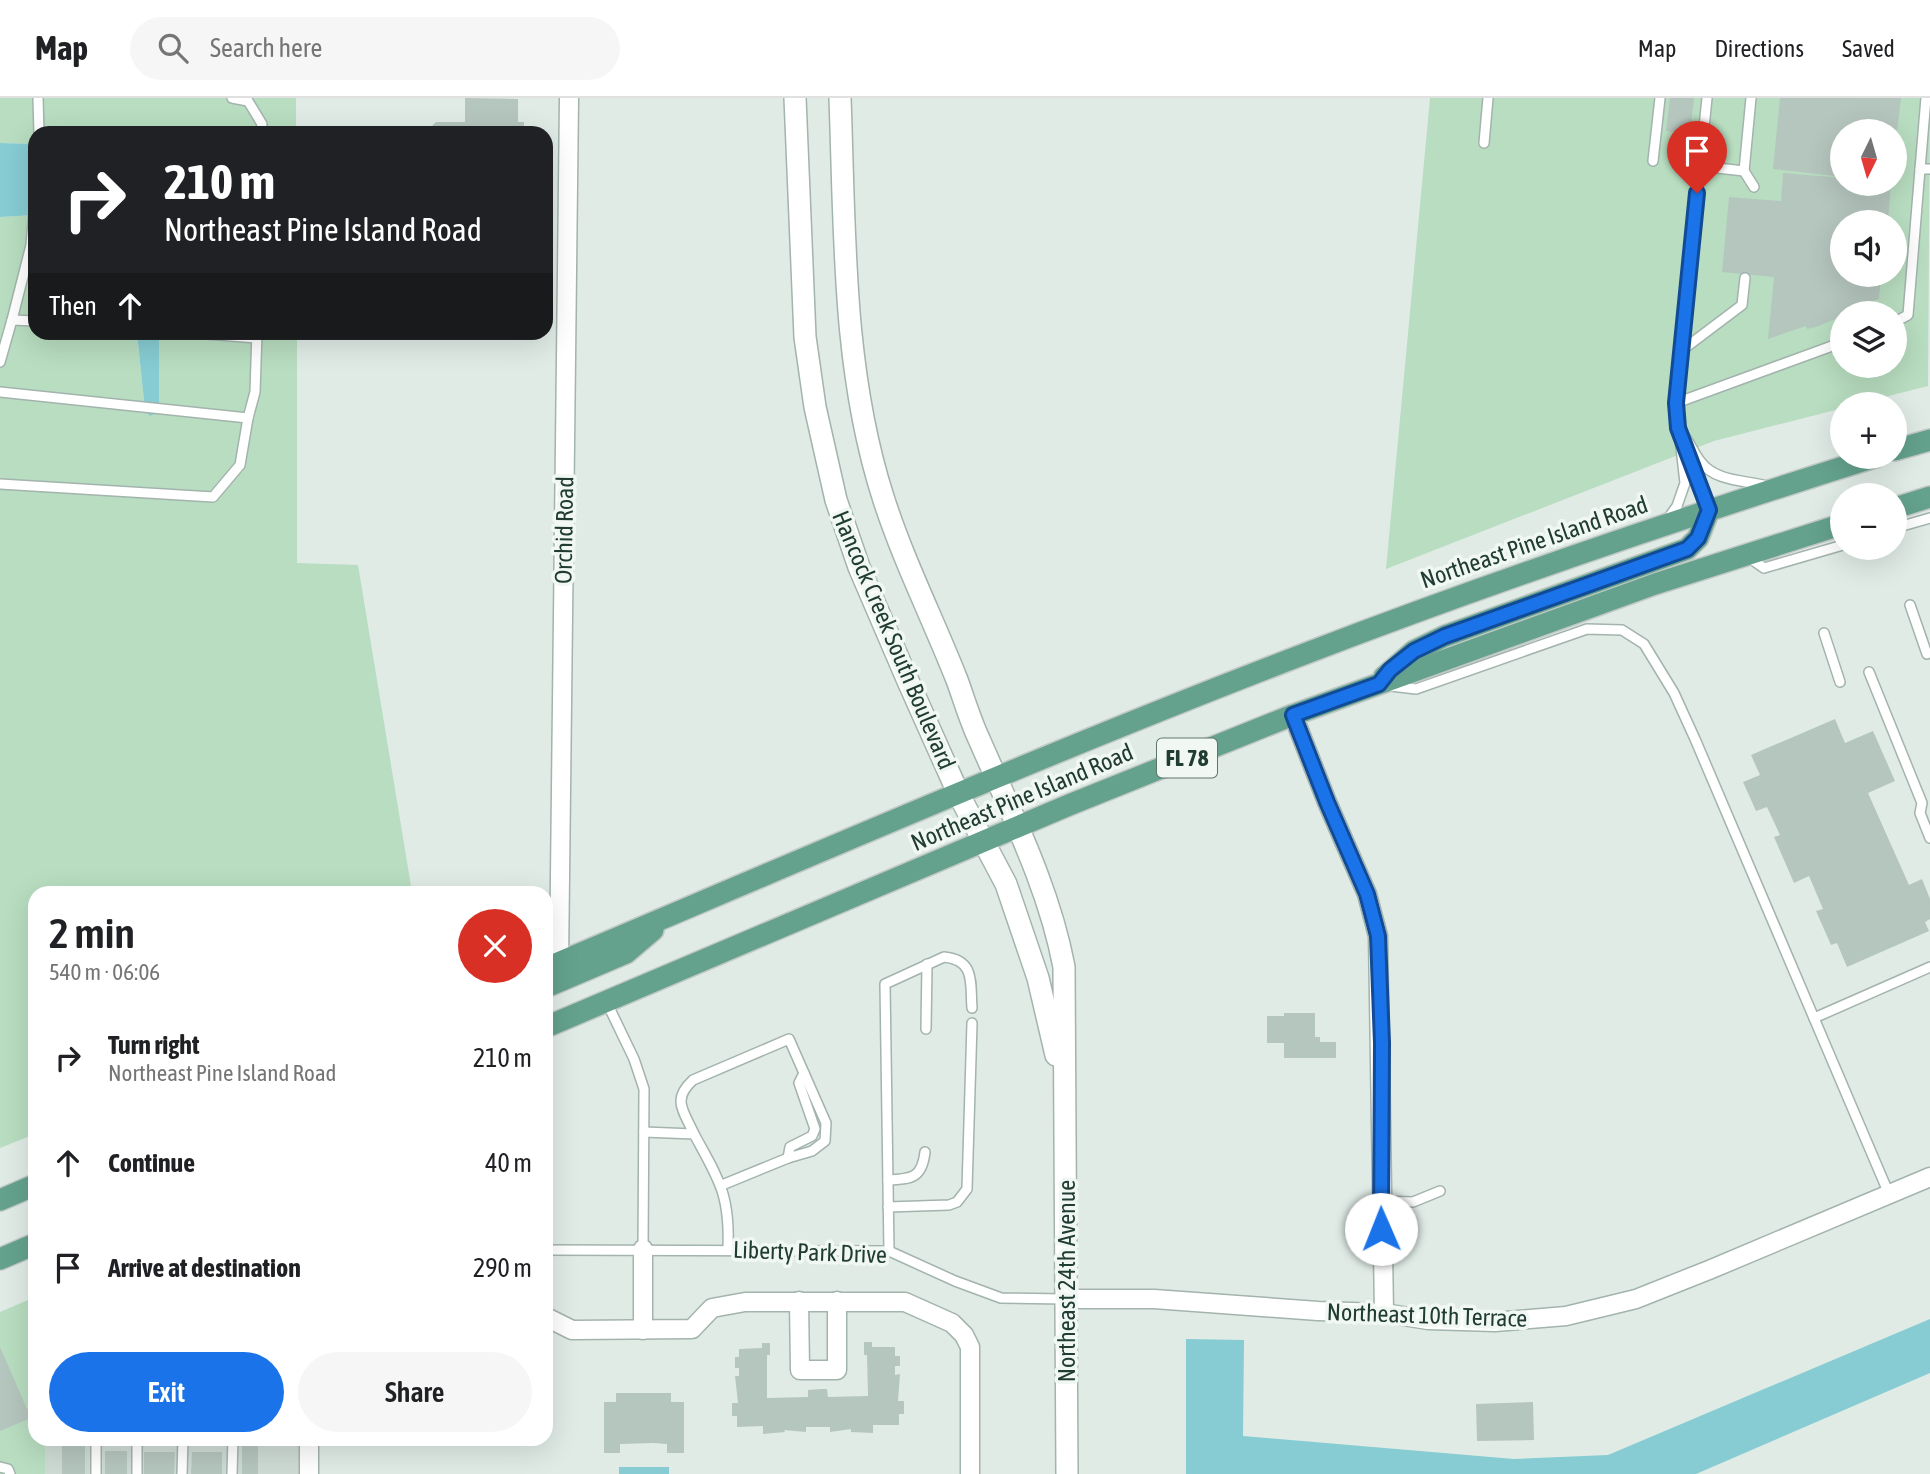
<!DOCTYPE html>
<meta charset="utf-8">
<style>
:root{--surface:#fff;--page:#f6f6f6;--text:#202124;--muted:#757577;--line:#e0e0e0;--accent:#1a73e8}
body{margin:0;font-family:"Asap Condensed",sans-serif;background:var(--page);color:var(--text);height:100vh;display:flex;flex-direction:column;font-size:26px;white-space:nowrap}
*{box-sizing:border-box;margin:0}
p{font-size:23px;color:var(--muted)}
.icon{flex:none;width:38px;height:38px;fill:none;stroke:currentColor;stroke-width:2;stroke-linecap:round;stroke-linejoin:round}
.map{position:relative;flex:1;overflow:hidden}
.drawer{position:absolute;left:28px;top:788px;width:525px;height:560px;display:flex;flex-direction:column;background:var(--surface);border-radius:21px;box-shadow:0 7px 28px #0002}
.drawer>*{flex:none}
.banner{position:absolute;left:28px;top:28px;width:525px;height:214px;border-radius:21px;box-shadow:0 7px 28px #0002;background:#202124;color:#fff;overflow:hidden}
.needle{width:46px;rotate:185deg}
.buttons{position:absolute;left:1830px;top:21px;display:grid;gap:14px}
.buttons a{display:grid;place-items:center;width:77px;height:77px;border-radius:50%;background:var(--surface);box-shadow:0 7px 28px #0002;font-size:35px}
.pin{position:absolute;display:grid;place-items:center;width:60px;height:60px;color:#fff;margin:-72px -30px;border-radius:50% 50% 50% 0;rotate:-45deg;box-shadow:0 0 7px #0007}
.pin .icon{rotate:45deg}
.me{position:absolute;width:77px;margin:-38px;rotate:359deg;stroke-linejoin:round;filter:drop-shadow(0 0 5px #0008)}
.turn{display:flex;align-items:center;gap:24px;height:147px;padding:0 21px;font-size:32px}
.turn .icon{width:91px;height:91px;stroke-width:2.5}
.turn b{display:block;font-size:49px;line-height:60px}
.then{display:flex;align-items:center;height:66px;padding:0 21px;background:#0003;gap:14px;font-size:26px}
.round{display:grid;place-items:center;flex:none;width:74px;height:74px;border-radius:37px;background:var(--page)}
.head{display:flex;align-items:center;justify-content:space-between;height:119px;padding:0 21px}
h1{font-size:42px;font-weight:600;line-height:52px}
.primary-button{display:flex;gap:14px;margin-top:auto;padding:14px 21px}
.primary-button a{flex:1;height:80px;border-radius:42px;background:var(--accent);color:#fff;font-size:28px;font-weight:600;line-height:80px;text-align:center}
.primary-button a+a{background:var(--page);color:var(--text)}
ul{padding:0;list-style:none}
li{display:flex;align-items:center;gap:21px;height:105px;padding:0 21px}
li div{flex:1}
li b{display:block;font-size:26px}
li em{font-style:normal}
header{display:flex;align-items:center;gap:42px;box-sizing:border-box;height:98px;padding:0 35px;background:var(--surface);border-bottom:2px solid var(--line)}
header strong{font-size:33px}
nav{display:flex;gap:38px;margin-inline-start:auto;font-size:24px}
.search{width:490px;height:63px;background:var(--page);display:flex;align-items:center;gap:18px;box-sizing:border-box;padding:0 24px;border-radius:38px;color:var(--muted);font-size:26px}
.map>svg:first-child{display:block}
</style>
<header>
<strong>Map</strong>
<div class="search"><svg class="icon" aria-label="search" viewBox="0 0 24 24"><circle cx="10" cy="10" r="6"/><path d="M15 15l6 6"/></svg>Search here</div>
<nav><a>Map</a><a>Directions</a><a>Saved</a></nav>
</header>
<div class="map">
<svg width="1930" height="1376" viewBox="0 0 1930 1376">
<rect width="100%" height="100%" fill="#e0ebe6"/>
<path fill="#cedbd4" d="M45 1341H318L317 1376H45Z"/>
<g fill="#b8ddc0" fill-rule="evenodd">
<path d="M0 0H296V35H35V46L0 45Z"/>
<path d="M1430 0H1930L1928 288 1857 306H1843V310L1714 343 1386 471ZM1843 33H1895V86H1843ZM1843 124H1895V177H1843ZM1843 215H1895V268H1843Z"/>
<path d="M35 117V234L137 235 145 312 159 314V235H297V465L358 467 412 794H35V1036L0 1050V119Z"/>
<path d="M35 1199V1340L45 1341V1376H0V1214Z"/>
</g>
<g fill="#86ccd2">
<path d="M0 45 35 46V117L0 119Z"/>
<path d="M137 235H159V314L150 318 145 312Z"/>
<path d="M1930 1221V1275L1696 1376H1186V1241L1244 1242 1243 1338 1514 1361 1608 1357Z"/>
<rect x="619" y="1369" width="50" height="7"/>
</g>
<g fill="#b5c6be">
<path d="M465 0 518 1V24H524V35H419V29H431L436 24H465Z"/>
<path d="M1670 0H1694L1690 36 1666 33Z"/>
<path d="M1780 0H1901L1897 33H1843V79L1773 71Z"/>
<path d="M1783 75 1843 80V86H1891L1888 124H1843V177H1881L1879 201 1841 215 1843 218 1816 229 1807 231 1806 228 1768 241 1774 179 1722 174 1729 99 1781 103Z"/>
<path d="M1835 621 1845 645 1873 633 1895 683 1868 695 1909 787 1922 781 1930 801V821L1925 824 1929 833 1847 869 1837 845 1831 847 1816 813 1823 811 1809 778 1794 785 1774 739 1780 737 1767 709 1756 713 1743 684 1760 677 1751 657Z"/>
<path d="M1284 915H1315V939H1320V944H1336V960H1284V945H1267V918H1284Z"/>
<path d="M864 1244H872V1249H895V1258H900V1268H895V1277L900 1276 898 1303H904V1316H899V1327H873V1335L851 1334V1331L830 1334V1329H806V1334L784 1332 785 1334 763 1336V1328L737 1329V1318H732V1305H738L735 1278H739V1270H735V1259H739V1251L762 1250V1245H770V1257H767V1300L808 1299V1292L821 1291H827L828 1299 868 1298 867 1257H864Z"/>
<path d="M0 1249 31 1320 0 1333Z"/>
<path d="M616 1295H671V1304H684V1355H667V1346L653 1345 620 1346V1355H604V1304H616Z"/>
<path d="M1533 1304 1534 1342 1477 1343 1476 1306Z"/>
<path d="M546 1311H550L551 1323H546Z"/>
<rect x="62" y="1340" width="23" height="36"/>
<rect x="105" y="1340" width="23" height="5"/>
<rect x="145" y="1340" width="30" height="6"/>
<rect x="191" y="1340" width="30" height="6"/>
<rect x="242" y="1340" width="16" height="36"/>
<rect x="105" y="1353" width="22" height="23"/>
<path d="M144 1354H175L174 1376H144Z"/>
<path d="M192 1354H222V1376H191Z"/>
</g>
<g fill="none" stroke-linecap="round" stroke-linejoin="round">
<g stroke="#a3b3ad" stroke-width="12">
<g id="service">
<path d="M38 0 39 35"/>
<path d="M232 0 248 3 262 26 261 35"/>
<path d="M1484 45 1488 0"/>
<path d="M1653 63 1660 0"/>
<path d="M1700 68 1744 73 1751 0"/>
<path d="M1920 71 1926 0"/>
<path d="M1744 73 1754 89"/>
<path d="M12 222 31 147 35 102"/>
<path d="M1895 224 1908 217 1920 71H1930"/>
<path d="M181 234 257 240"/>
<path d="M1681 253 1742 207 1745 180"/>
<path d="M0 264 12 222 35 223"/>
<path d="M0 294 248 320 240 367 213 399 0 386"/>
<path d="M1676 305 1843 244"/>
<path d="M248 320 255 294 257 234"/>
<path d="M1678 330C1688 340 1692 352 1700 363 1715 384 1745 382 1767 388"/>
<path d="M1684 345 1709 412"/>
<path d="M1667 422 1677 408 1685 385 1676 305 1707 0"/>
<path d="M1895 430 1930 420"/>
<path d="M1747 458 1764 470 1843 447"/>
<path d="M1910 507 1927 556"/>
<path d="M1824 535 1840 584"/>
<path d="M1869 574 1922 705 1920 715 1930 740"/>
<path d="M1391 588 1416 591 1587 531 1622 532 1644 546 1674 595 1695 641 1889 1096"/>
<path d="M607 905 634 961 644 991 643 1151"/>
<path d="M1814 920 1930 869"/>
<path d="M926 931 927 866"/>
<path d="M644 1034 694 1036C719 1082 730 1096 728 1151"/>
<path d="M694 1036C684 1013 671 1002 693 982L789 941 826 1025 825 1043 812 1053 788 1060 722 1087"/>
<path d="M788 1060 790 1049 812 1038 815 1031 799 985 804 975"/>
<path d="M888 1082C912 1081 922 1080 925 1054"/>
<path d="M1381 1103 1413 1104 1440 1093"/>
<path d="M888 1109 949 1107 957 1104 967 1091 972 925"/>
<path d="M546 1152 889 1153 955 1183 1001 1200 1066 1201"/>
<path d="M889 1153 885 886 944 859C976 862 970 886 972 910"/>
<path d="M0 1369 8 1371 10 1376"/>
<path d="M96 1376V1340"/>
<path d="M137 1376V1340"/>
<path d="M182 1376 183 1340"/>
<path d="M232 1376 233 1340"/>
</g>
</g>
<g stroke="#a3b3ad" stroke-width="21">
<g id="minor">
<path d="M1293 617 1327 704 1367 796 1378 838 1384 1215"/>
<path d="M559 865 569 0"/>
<path d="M643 1151V1232"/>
<path d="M1066 1201H1154L1318 1213 1384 1215 1428 1222 1495 1224 1566 1218 1636 1201 1709 1172 1930 1079"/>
<path d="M799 1203 800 1272H837V1203"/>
<path d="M546 1219 572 1232 692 1231 712 1210 745 1204H905L952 1225 964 1237 970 1249V1376"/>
<path d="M309 1376V1340"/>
</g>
</g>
<g stroke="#a3b3ad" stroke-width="24">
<g id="tertiary">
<path d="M795 0 805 239 815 309 836 402 859 469 908 583 959 697 1006 786 1038 880 1056 957"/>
<path d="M840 0C845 134 842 271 883 399 903 462 933 521 957 582 964 601 970 622 979 641 1011 715 1049 789 1064 869L1067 1376"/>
</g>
</g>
<g stroke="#c1c8c6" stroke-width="24">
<g id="primary">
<path d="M1895 352 1930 342"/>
<path d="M1895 410 1930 399"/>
<path d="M1384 579 1414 553 1445 538 1687 451 1698 440 1709 412"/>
<path d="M546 870C799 763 1051 653 1307 555 1494 483 1684 419 1875 359"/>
<path d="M546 889 626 855 653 832"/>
<path d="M546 929 1069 707 1293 617 1655 486 1843 426"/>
<path d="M0 1102 35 1087"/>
<path d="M0 1161 35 1146"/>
</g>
</g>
<use href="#service" stroke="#fff" stroke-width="9"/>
<use href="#minor" stroke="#fff" stroke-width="18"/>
<use href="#tertiary" stroke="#fff" stroke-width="21"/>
<use href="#primary" stroke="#64a28d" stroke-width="21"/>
</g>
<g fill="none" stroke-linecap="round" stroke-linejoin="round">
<g stroke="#114b97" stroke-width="18">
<path id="route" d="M1381 1131 1382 945 1378 838 1367 796 1327 704 1293 617 1379 586 1390 572 1414 553 1445 538 1687 451 1698 440 1709 412 1678 330 1676 305 1697 95"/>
</g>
<use href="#route" stroke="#1a73e8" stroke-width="12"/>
</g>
<g text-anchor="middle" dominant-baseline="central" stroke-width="7" stroke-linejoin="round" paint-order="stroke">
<rect fill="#f1f8f4" stroke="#5f746d" stroke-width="2" x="1157" y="640.5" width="60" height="39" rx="5"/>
<g font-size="23" font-weight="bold" fill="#203c33">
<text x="1187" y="660">FL 78</text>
</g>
<g font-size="24" fill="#203c33" stroke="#f1f8f4">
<text transform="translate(564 432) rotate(-89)">Orchid Road</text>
<text transform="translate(1534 444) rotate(-19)">Northeast Pine Island Road</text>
<text transform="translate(894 542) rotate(67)">Hancock Creek South Boulevard</text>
<text transform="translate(1022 699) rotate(-23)">Northeast Pine Island Road</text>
<text transform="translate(810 1154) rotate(2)">Liberty Park Drive</text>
<text transform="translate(1066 1183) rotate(-90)">Northeast 24th Avenue</text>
<text transform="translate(1427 1217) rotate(2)">Northeast 10th Terrace</text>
</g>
</g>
</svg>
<div class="buttons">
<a><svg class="needle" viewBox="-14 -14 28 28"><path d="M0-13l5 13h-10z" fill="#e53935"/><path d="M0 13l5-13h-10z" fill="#757577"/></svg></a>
<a><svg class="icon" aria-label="sound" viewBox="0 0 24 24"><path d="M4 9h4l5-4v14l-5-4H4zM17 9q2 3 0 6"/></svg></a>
<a><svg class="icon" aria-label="layers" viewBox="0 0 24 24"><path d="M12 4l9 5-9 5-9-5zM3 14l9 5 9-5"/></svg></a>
<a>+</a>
<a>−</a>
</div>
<div class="pin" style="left:1697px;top:95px;background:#d93025"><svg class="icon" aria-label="arrive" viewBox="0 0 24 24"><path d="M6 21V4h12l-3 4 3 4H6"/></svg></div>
<svg class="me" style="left:1381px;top:1131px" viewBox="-20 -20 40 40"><circle r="19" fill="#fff"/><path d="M0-13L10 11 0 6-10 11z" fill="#1a73e8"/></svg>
<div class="banner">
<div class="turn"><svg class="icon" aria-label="right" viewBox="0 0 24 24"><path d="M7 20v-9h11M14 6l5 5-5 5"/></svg><div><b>210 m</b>Northeast Pine Island Road</div></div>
<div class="then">Then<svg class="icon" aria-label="ahead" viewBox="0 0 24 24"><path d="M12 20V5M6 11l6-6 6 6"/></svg></div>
</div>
<section class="drawer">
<div class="head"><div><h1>2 min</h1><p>540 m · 06:06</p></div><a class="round" style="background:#d93025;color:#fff"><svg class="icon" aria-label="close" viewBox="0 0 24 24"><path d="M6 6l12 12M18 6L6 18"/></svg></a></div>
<ul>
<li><svg class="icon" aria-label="right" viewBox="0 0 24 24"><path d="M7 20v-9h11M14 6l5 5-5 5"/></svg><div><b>Turn right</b><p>Northeast Pine Island Road</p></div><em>210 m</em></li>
<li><svg class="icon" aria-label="ahead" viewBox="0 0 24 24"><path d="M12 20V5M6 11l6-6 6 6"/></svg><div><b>Continue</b></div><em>40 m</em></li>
<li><svg class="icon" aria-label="arrive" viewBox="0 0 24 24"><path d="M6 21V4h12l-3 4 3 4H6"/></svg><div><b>Arrive at destination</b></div><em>290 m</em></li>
</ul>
<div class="primary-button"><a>Exit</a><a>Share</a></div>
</section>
</div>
